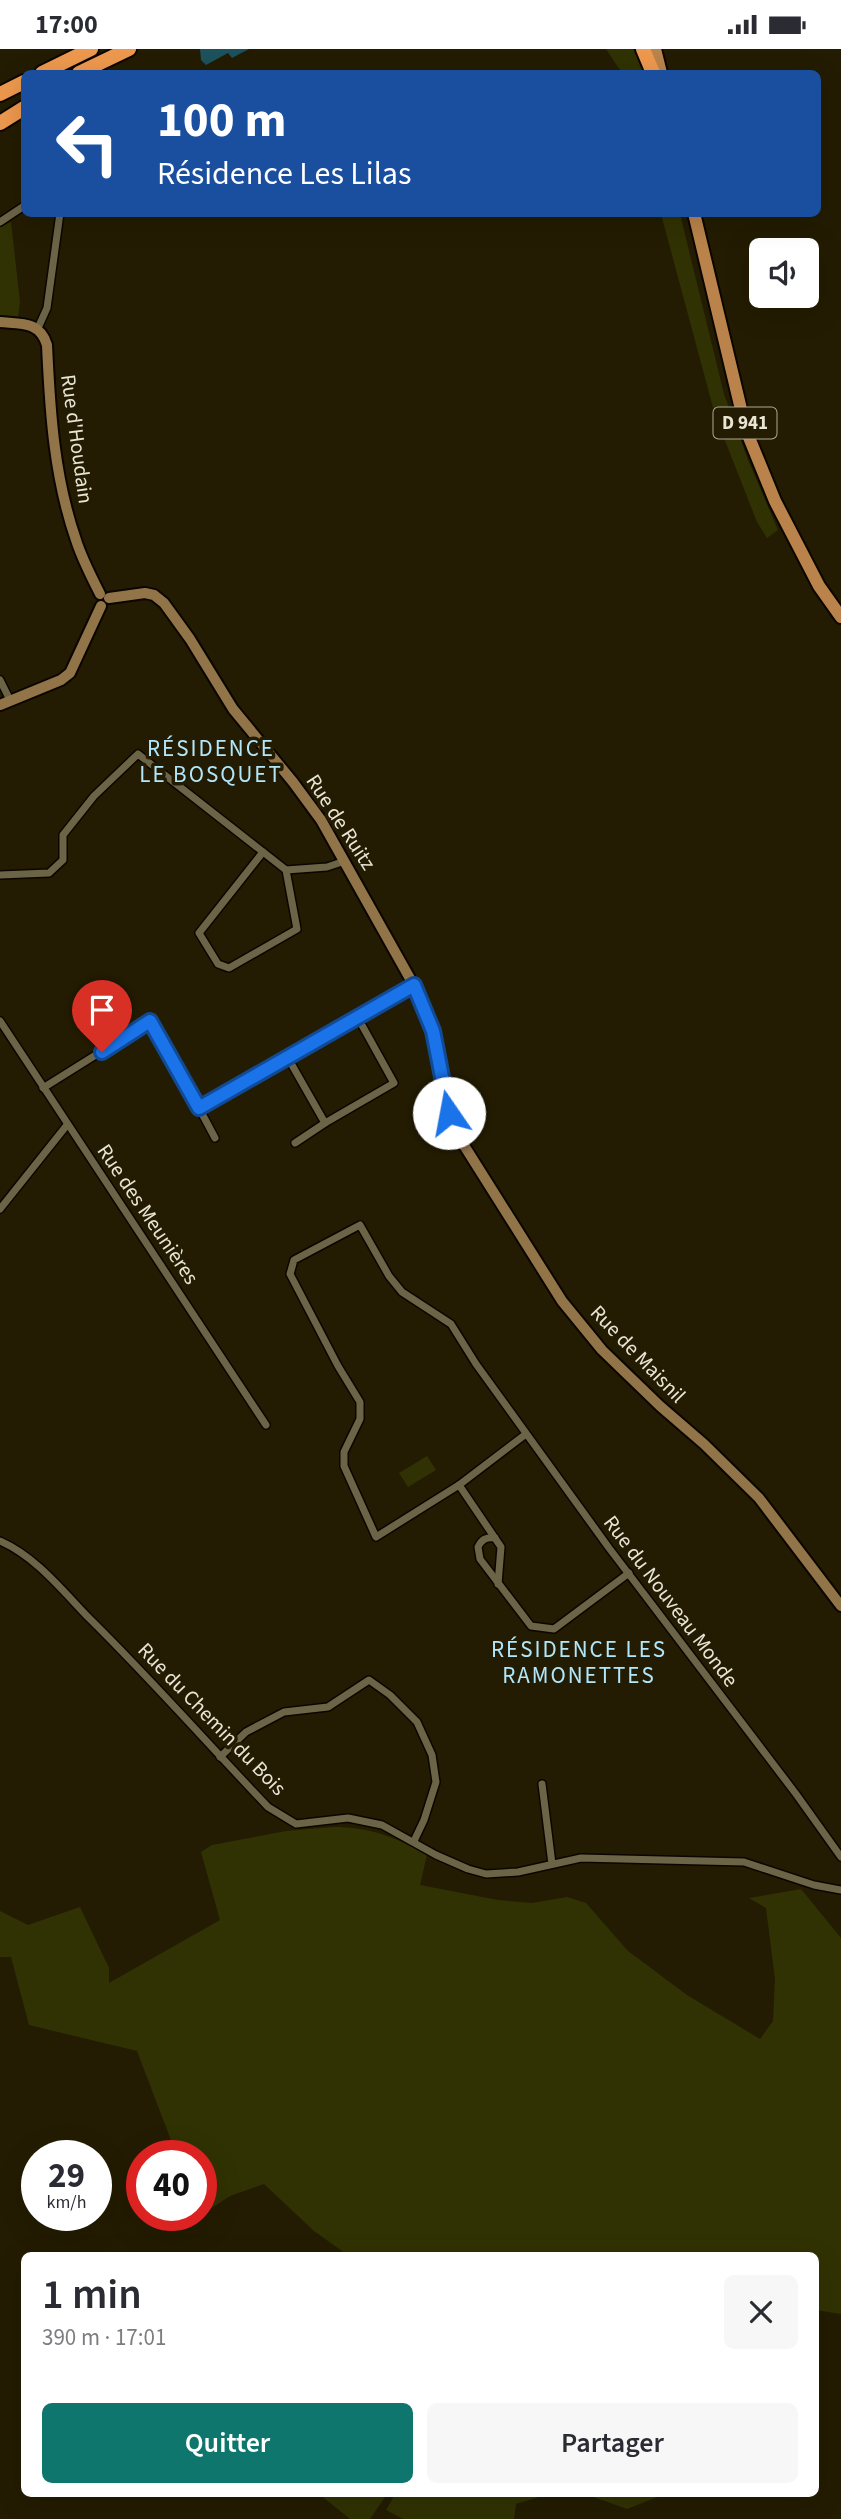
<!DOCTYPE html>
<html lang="fr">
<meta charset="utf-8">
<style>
:root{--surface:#fff;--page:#f7f7f7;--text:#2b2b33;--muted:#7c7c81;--accent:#0f766e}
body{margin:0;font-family:"Source Sans 3",sans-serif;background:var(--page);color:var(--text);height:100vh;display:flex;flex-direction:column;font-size:26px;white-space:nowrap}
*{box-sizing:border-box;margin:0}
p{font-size:23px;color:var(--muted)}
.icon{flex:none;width:38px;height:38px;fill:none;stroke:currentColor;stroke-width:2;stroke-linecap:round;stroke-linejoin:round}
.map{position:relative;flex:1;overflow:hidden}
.sheet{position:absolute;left:21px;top:2203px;width:798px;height:245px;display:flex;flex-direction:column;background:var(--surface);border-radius:10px;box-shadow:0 7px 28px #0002}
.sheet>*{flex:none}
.guide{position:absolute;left:21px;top:21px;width:800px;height:147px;border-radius:10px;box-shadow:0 7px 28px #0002;background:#1a4fa0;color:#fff;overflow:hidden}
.tools{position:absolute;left:749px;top:189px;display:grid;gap:14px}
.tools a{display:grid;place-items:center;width:70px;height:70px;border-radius:10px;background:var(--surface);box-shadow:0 7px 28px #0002;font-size:35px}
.speed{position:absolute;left:21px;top:2091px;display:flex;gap:14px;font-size:35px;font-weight:700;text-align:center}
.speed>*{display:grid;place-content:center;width:91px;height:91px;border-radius:50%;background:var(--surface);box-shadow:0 7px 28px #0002;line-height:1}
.speed small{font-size:18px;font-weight:400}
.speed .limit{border:10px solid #d22;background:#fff;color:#111}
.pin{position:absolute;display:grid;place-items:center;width:60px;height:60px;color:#fff;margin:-72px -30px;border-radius:50% 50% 50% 0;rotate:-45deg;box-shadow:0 0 7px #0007}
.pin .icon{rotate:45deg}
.me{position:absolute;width:77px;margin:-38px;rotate:348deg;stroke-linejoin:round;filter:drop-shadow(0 0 5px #0008)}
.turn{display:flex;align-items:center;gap:24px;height:147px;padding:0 21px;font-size:32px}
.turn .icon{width:91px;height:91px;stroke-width:2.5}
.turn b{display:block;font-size:49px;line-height:60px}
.round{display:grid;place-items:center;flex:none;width:74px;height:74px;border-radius:10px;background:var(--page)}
.overview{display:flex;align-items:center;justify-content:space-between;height:119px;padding:0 21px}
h1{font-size:42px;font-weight:600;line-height:52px}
.cta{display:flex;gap:14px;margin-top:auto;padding:14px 21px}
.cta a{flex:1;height:80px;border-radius:10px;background:var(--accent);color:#fff;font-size:28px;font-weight:600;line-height:80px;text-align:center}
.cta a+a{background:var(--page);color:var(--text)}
.status{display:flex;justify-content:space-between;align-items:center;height:49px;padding:0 35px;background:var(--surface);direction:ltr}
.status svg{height:19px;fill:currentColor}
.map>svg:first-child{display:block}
</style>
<div class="status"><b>17:00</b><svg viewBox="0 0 49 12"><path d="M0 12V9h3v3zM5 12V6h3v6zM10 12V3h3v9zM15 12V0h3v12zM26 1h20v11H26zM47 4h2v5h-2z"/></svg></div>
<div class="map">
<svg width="841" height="2470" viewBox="0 0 841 2470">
<rect width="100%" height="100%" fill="#231c02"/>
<g fill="#313203">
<path d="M606 0H633L646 24H622Z"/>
<path d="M661 165H680L724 345 748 411 778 481 767 489 757 473 715 366Z"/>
<path d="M11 173 20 253 18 269 0 267V178Z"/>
<path d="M427 1407 436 1421 408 1438 399 1424Z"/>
<path d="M333 1778C368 1778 397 1788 427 1806L420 1836 498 1851 532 1854 567 1848 586 1854 628 1902 687 1946 760 1990 773 1972 775 1930 766 1859 749 1849 801 1840 841 1889V2265L816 2261V2207H349L314 2182 264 2135 230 2147 201 2166V2107H177L137 2002 29 1976 11 1908H0V1862L28 1876 80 1858 109 1919V1934L220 1871 201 1803 212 1796 286 1782Z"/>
<path d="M319 2445H387L370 2470H350Z"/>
<path d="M395 2445H549L516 2455 514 2470H403L386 2461Z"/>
<path d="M585 2445H665L627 2460Z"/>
</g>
<path fill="#1d515c" d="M200 0H249L232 9 228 4 206 16 201 11Z"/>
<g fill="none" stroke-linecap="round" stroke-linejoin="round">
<g stroke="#0c0600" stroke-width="10">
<g id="street">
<path d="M0 173 24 157"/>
<path d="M38 279 47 259 60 164"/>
<path d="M0 631 10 651"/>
<path d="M263 803 199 884 218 915 229 919 297 880 286 821"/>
<path d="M0 826 49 824 63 811V786L94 747 138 705 286 821 327 818 345 812"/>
<path d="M0 972 266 1376"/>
<path d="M288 1009 325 1074 394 1034 358 969"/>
<path d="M43 1039 150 972 199 1059 414 936"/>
<path d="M199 1059 215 1089"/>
<path d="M295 1094 325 1074"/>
<path d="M0 1160 67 1076"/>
<path d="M526 1385 459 1436 376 1488 344 1417V1403L360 1370V1353L338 1317 290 1225 294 1211 360 1176 389 1227 402 1243 451 1275 476 1315 609 1499 796 1745 841 1808"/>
<path d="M459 1436 501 1498 498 1535"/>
<path d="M495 1489C486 1488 482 1490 478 1498L480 1510 531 1577 554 1580 629 1524"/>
<path d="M0 1492C36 1508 61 1540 88 1568 150 1629 208 1695 268 1758L296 1775 348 1769 382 1776 436 1806 468 1820 486 1825 518 1823 581 1809 744 1813 814 1836 841 1841"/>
<path d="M220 1708 246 1683 284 1663 328 1658 369 1631 390 1646 417 1673 432 1706 436 1733 424 1771 414 1792"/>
<path d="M542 1735 552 1815"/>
</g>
</g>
<g stroke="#0c0600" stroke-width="14">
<g id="secondary">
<path d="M0 273C21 275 40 272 47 296 50 362 54 428 76 491 82 510 91 527 100 545"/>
<path d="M109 549 145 544 154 546 164 554 190 590 233 660 293 733 321 771 417 942 433 982 445 1052 460 1090 562 1252 602 1301 660 1357 704 1395 759 1449 841 1557"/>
<path d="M0 656 61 631 70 624 101 557"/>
</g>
</g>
<g stroke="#0c0600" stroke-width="16">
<g id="primary">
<path d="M655 0 661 24"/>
<path d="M694 164 746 381 775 452 819 537 841 568"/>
</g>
</g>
<g stroke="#0c0600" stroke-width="18">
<g id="highway">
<path d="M643 0 653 24"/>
<path d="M42 24 91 0"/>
<path d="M79 24 129 0"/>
<path d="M0 45 24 33"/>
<path d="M0 74 24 59"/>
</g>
</g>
<use href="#street" stroke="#6b6447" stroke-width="7"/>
<use href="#secondary" stroke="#927449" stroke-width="10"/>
<use href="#primary" stroke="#b9834b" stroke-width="12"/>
<use href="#highway" stroke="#ed984e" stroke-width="14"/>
</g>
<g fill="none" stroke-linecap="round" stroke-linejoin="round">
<g stroke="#114b97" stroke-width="18">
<path id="route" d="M102 1003 150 972 199 1059 414 936 433 982 449 1064"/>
</g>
<use href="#route" stroke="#1a73e8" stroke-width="12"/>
</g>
<g text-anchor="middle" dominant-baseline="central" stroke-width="7" stroke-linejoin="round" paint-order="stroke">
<rect fill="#231c02" stroke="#aea996" stroke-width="2" x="713.5" y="358.5" width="63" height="31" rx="5"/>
<g font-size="19" font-weight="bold" fill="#e9e5d5">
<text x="745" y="374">D 941</text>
</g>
<g font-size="21" fill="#e9e5d5" stroke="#231c02">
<text transform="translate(77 390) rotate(82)">Rue d'Houdain</text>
<text transform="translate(341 773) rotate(57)">Rue de Ruitz</text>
<text transform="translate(148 1165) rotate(56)">Rue des Meunières</text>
<text transform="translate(638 1305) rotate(46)">Rue de Maisnil</text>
<text transform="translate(671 1552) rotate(53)">Rue du Nouveau Monde</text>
<text transform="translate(212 1670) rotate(46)">Rue du Chemin du Bois</text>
</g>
<g font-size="23" letter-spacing="2" fill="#b2e7fb" stroke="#231c02">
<text x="211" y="699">RÉSIDENCE<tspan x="211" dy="26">LE BOSQUET</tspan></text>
<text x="579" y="1600">RÉSIDENCE LES<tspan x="579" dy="26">RAMONETTES</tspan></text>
</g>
</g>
</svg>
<div class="tools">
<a><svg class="icon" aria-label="sound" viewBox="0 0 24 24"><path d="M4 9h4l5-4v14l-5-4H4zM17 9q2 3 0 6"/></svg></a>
</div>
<div class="speed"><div>29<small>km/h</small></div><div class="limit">40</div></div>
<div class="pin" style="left:102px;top:1003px;background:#d93025"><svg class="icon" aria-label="arrive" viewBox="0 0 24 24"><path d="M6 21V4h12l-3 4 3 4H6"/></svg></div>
<svg class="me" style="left:449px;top:1064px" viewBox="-20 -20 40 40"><circle r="19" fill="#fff"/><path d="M0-13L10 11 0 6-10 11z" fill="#1a73e8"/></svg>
<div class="guide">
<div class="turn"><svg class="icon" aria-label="left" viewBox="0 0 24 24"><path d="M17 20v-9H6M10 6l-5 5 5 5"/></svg><div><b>100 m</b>Résidence Les Lilas</div></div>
</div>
<section class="sheet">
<div class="overview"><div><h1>1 min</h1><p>390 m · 17:01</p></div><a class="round"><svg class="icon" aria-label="close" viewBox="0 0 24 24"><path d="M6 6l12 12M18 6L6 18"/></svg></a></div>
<div class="cta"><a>Quitter</a><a>Partager</a></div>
</section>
</div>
